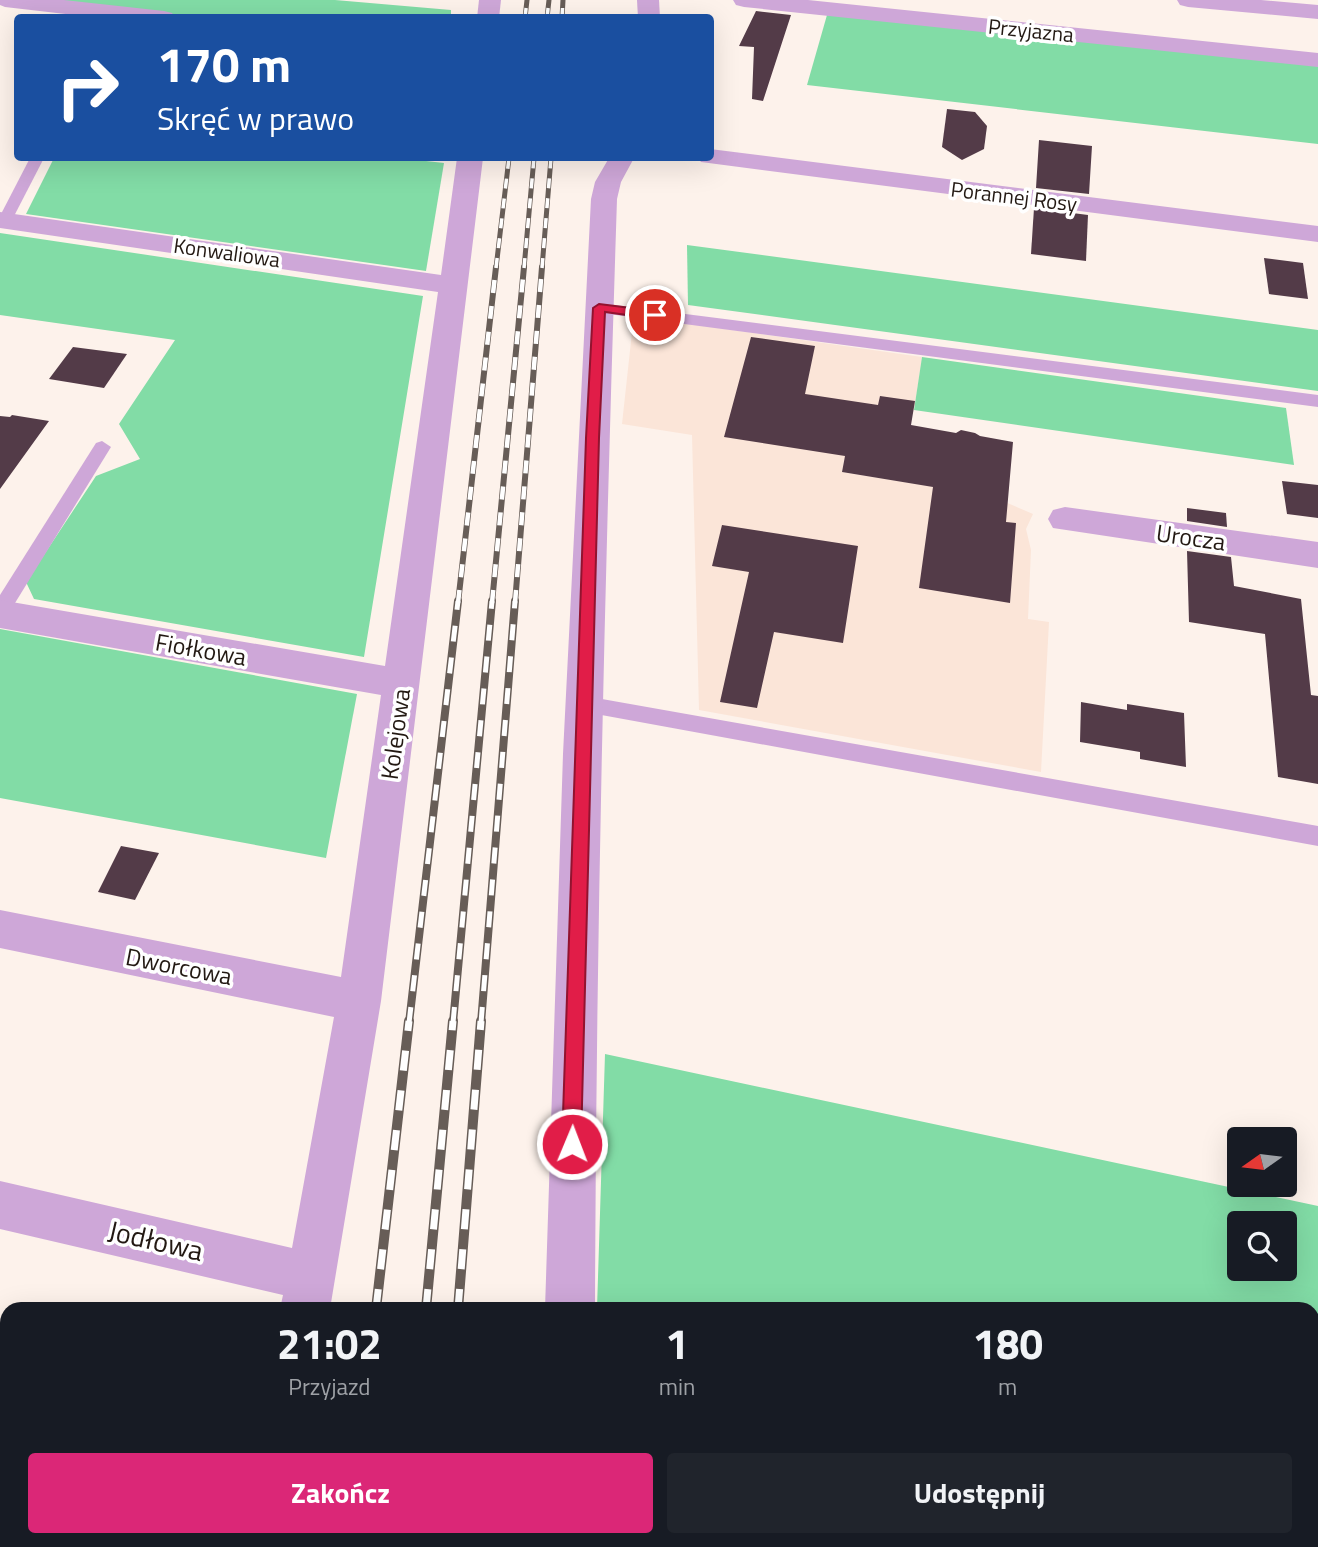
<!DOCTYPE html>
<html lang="pl">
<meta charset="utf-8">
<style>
:root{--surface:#171b24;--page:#20242c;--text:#f1f3f6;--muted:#9ea1a6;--accent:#db2777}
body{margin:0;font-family:"Titillium Web",sans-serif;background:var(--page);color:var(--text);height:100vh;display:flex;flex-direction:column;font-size:26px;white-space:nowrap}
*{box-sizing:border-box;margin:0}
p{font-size:23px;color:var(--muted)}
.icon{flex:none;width:38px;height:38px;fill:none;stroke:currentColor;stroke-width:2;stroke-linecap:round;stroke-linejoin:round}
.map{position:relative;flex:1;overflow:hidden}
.sheet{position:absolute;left:0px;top:1302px;width:1320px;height:245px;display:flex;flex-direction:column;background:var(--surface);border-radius:21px 21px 0 0;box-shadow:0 7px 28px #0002}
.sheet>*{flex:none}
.top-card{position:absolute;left:14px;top:14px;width:700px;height:147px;border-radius:7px;box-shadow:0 7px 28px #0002;background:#1a4fa0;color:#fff;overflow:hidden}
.needle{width:46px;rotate:256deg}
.fabs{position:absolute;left:1227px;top:1127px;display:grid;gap:14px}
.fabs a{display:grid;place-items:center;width:70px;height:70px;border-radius:7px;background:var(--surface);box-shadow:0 7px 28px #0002;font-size:35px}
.pin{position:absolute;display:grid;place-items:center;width:60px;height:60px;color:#fff;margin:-30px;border:4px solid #fff;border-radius:50%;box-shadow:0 2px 7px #0007}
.me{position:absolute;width:77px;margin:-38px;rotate:1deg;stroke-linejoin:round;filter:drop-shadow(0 0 5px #0008)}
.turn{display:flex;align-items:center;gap:24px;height:147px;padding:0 28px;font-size:32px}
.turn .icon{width:91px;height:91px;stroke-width:2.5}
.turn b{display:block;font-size:49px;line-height:60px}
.eta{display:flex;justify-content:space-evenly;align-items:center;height:119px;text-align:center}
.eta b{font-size:42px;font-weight:700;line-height:49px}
.action{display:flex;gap:14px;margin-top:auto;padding:14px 28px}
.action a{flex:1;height:80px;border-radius:7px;background:var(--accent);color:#fff;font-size:28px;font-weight:700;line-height:80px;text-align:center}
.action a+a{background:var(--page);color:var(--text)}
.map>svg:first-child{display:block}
</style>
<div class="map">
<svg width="1318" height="1547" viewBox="0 0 1318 1547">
<rect width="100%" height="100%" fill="#fdf2eb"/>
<path fill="#fbe5d8" d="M662 320 922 357 914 410 878 405 844 460 842 472 991 496 1033 514 1026 529 1031 550 1028 619 1049 622 1041 772 699 710 692 435 622 424 633 323Z"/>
<g fill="#82dca6" fill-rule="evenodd">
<path d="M34 0H335L451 10V18H197Z"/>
<path d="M827 15 1318 65V144L807 85Z"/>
<path d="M54 158H399L444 163 426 271 26 214Z"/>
<path d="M0 233 423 296 364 657 34 599 26 582 96 476 140 459 119 424 175 340 0 315Z"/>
<path d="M687 245 1318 330V391L688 305Z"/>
<path d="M922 357 1286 408 1294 465 914 410Z"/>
<path d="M0 629 357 694 326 858 0 798Z"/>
<path d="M605 1054 1318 1206V1547H1034L1020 1540H1312V1309H597ZM1239 1223H1284V1269H1239Z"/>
</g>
<g fill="#533b48">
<path d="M756 11 791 15 763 101 752 99 754 47 739 46Z"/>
<path d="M947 109 975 112 987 126 984 149 962 160 942 147Z"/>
<path d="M1039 140 1092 146 1089 194 1036 188Z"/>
<path d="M1034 208 1088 215 1086 261 1031 254Z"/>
<path d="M1264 258 1303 263 1308 299 1269 294Z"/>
<path d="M751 337 815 346 805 394 878 405 880 396 915 401 911 425 956 433 961 430 975 433 980 436 1013 442 1006 522 1016 523 1010 603 919 588 933 487 842 472 845 456 724 437Z"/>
<path d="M73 347 127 354 104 388 49 379Z"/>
<path d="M12 415 49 421 0 489V416L10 417Z"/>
<path d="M1282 481 1318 485V518L1287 514Z"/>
<path d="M1187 508 1226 513 1227 527 1187 521Z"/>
<path d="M722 525 858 546 843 643 774 632 757 708 720 702 749 572 712 566Z"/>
<path d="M1187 551 1231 557 1234 586 1301 599 1311 695 1318 696V784L1278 777 1265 634 1189 622Z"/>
<path d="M1081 702 1127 710V704L1184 713 1186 767 1140 759V752L1080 742Z"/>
<path d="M121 846 159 853 135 900 98 892Z"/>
</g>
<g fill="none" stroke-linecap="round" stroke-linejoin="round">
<g stroke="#bbb0aa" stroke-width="5" stroke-dasharray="7 7" stroke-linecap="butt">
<path d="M0 1413 7 1414"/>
<path d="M0 1530 7 1532"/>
<path d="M47 1540 80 1547"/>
<path d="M622 1544 634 1547"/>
<path d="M204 1547 206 1540"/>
</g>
<g fill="#cea7d8" fill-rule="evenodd">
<path d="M30 158H44L12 220 10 223H0V216Z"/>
<path d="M599 303 1318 395V407L593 312 591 308 593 304Z"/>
<path d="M102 441 111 447 7 616 0 618V595L96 443Z"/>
<path d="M585 696 1318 826V846L585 712 578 710 575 704 578 698Z"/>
</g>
<g fill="#cea7d8" fill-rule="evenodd">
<path d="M0 0H64L164 11 172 13 175 18H100L5 7 0 5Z"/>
<path d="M479 0H501L499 18H477Z"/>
<path d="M637 0H659L660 18H638Z"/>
<path d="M733 0H808L1318 53V67L744 7 736 5Z"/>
<path d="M1177 0H1261L1318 5V19L1188 7 1180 5Z"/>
<path d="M710 149 1318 226V242L701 162 698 158H710Z"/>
<path d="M457 158H483L381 1001 330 1309H280L283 1295 0 1229V1181L292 1248 334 1017 0 948V910L341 977 381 695 0 628V600L385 666 438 292 0 228V212L441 275Z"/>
<path d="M609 158H634L621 182 617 199C605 569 596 939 595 1309H545L563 754 591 199 595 182Z"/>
<path d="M1065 507 1318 542V568L1053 528 1048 519 1053 510Z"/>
<path d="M233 1540H287L285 1547H231Z"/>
<path d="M547 1540H601L602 1547H548Z"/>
</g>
<path fill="#ba80c8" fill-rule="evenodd" d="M0 1443 7 1445V1499L0 1497Z"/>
<g stroke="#675d57" stroke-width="5">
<g id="rail-far3">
<path d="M525 18 527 0"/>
<path d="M547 18 549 0"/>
<path d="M562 18 563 0"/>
<path d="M496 268 509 158"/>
<path d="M524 268 534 158"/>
<path d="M542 268 551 158"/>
</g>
</g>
<g stroke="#675d57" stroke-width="6">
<g id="rail-far2">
<path d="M458 603 496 267"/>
<path d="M492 603 524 267"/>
<path d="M515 603 542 267"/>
</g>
</g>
<g stroke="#675d57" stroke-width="8">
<g id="rail-far1">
<path d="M409 1023 458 601"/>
<path d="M453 1023 492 601"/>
<path d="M481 1023 515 601"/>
</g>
</g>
<g stroke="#675d57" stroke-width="10">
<g id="rail">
<path d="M376 1309 409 1021"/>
<path d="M426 1309 453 1021"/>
<path d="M458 1309 481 1021"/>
<path d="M349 1540V1547"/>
<path d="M404 1540V1547"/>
<path d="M439 1540V1547"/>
</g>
</g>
<use href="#rail-far3" stroke="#fff" stroke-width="3.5" stroke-dasharray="10" stroke-linecap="butt"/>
<use href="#rail-far2" stroke="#fff" stroke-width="4.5" stroke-dasharray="13" stroke-linecap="butt"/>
<use href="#rail-far1" stroke="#fff" stroke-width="5" stroke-dasharray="16" stroke-linecap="butt"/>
<use href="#rail" stroke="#fff" stroke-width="7" stroke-dasharray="20" stroke-linecap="butt"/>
<path stroke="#ba80c8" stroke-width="49" d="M323 1540 355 1547"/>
</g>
<path fill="#e11d48" stroke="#92132f" stroke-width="2" d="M599 304 655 311 661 315 655 319 605 312 599 438 581 1144 578 1150 572 1153 565 1150 562 1144 586 438 593 308Z"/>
<g text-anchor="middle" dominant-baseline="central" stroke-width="7" stroke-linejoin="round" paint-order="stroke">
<g font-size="21" fill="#231913" stroke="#fff">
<text transform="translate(1031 30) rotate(6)">Przyjazna</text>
<text transform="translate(1014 196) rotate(7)">Porannej Rosy</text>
<text transform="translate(227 252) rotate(8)">Konwaliowa</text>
</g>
<g font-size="24" fill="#231913" stroke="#fff">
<text transform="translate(1191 537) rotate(8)">Urocza</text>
<text transform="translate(201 649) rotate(10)">Fiołkowa</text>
<text transform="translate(395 734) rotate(-82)">Kolejowa</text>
<text transform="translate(179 966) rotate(11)">Dworcowa</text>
</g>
<g font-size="28" fill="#231913" stroke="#fff">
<text transform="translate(156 1240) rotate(13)">Jodłowa</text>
</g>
</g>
</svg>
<div class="fabs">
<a><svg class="needle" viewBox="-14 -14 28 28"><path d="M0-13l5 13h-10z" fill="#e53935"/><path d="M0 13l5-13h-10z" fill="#9ea1a6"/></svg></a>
<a><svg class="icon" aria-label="search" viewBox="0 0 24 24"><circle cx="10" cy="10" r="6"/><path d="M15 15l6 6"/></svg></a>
</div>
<div class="pin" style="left:655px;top:315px;background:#d93025"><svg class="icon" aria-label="arrive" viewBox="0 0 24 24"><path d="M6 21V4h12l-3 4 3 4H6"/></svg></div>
<svg class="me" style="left:572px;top:1144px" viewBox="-20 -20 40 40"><circle r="17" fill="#e11d48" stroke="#fff" stroke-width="3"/><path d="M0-11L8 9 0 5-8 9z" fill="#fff"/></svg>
<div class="top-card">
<div class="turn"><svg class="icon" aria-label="right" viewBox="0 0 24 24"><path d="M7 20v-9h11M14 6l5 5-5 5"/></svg><div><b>170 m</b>Skręć w prawo</div></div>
</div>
<section class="sheet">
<div class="eta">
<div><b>21:02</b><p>Przyjazd</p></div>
<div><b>1</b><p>min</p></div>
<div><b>180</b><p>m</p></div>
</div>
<div class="action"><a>Zakończ</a><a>Udostępnij</a></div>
</section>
</div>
